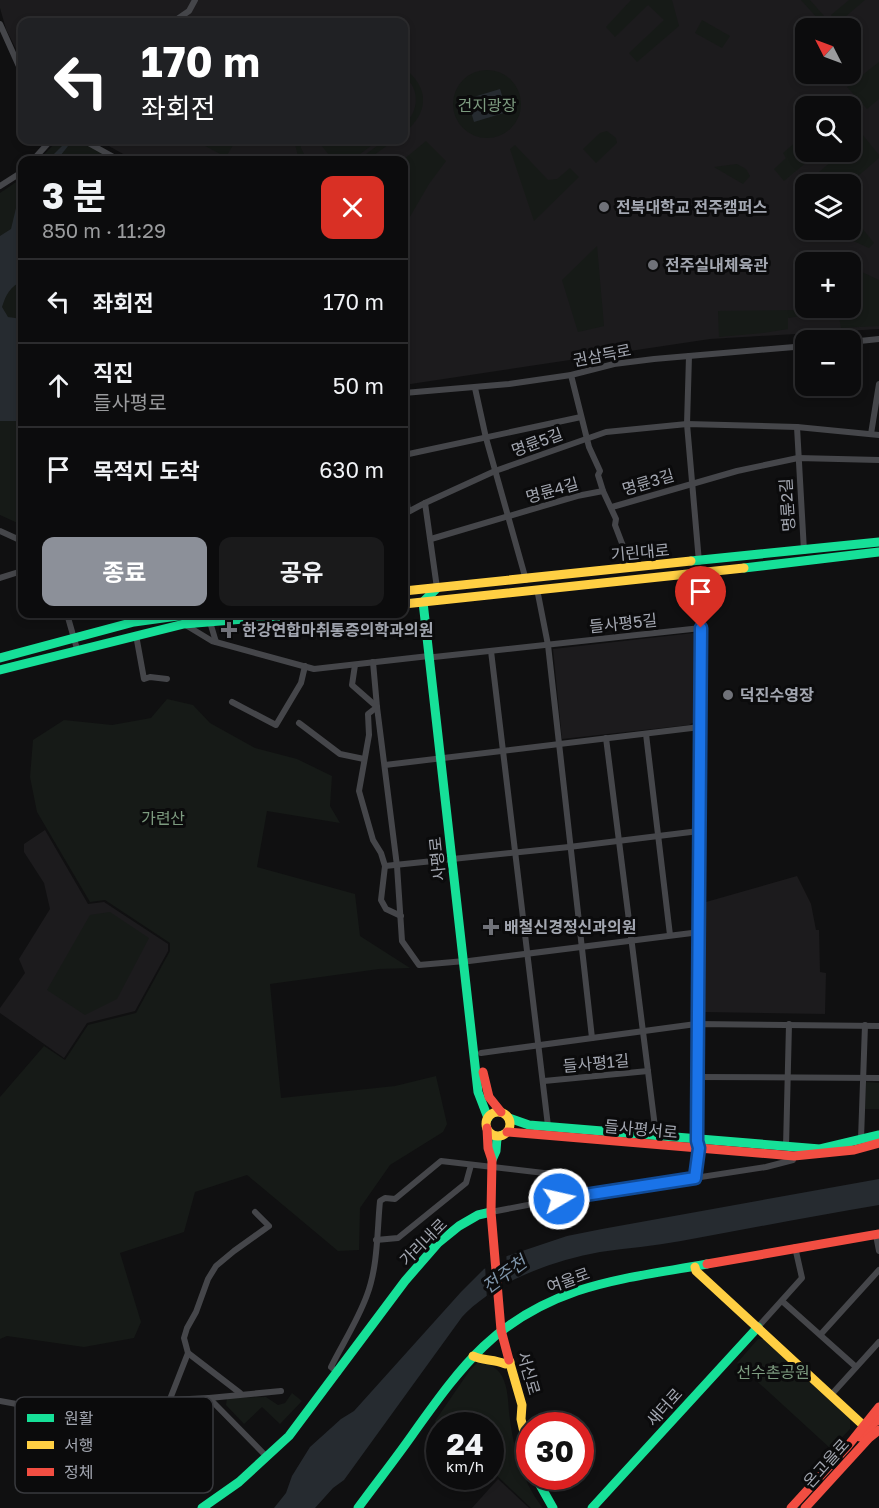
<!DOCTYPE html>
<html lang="ko">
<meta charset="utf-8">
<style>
:root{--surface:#0c0c0d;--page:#1a1a1b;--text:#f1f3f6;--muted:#9a9b9d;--line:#2c2c2e;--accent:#8c9099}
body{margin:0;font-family:"Golos Text","Noto Sans KR",sans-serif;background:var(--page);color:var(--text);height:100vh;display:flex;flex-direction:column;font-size:22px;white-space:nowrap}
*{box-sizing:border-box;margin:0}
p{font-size:20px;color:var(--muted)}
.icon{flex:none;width:33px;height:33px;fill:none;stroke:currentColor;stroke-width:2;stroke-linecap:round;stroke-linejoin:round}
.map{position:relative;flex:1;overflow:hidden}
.panel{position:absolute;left:18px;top:156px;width:390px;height:462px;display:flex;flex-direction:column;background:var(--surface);border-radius:12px;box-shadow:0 3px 9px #0003,0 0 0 2px var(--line)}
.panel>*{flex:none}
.guide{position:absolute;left:18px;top:18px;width:390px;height:126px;border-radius:12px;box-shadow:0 3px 9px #0003,0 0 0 2px var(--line);background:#202124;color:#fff;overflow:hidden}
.needle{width:39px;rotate:312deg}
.tools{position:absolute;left:795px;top:18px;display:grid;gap:12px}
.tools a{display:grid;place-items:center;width:66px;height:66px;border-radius:12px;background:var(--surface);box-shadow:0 3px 9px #0003,0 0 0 2px var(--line);font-size:30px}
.speed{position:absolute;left:426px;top:1412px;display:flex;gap:12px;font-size:30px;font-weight:700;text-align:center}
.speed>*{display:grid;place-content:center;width:78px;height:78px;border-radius:50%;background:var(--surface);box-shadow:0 3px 9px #0003,0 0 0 2px var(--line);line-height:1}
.speed small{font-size:15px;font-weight:400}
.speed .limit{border:9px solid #d22;background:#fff;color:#111}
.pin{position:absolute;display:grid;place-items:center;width:51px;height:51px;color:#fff;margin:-62px -26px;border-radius:50% 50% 50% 0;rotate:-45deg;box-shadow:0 0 6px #0007}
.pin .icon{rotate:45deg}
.me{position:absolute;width:66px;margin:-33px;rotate:81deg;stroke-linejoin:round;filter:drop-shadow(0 0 4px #0008)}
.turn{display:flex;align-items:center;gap:21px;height:126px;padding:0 24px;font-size:27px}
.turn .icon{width:78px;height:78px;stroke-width:2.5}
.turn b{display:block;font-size:42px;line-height:51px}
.round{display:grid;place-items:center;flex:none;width:63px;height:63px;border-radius:12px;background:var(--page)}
.overview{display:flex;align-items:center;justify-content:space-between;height:102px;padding:0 24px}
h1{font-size:36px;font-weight:700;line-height:45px}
.button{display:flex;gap:12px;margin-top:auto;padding:12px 24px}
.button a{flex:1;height:69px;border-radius:12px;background:var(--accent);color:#fff;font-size:24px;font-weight:700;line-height:69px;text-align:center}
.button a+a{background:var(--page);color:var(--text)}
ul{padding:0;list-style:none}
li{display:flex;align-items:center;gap:18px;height:84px;padding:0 24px;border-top:2px solid var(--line)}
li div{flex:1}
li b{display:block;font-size:22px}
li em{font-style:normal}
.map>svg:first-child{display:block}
</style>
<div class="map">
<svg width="879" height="1508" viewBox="0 0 879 1508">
<rect width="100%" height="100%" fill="#101011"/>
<g fill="#1c1b1d" fill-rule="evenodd">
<path d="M0 0H879V329L710 339 404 385V160H134L98 140H404V22H22V61L6 29 0 8ZM806 28H850V74H806ZM806 106H850V152H806ZM806 184H850V230H806ZM806 262H850V308H806Z"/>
<path d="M694 633V722L689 725 562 739 553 649Z"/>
<path d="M45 830 88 904 104 902 168 944V951L135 1011 87 1023 64 1058 0 1013V1008L25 973 19 959 50 909 44 883 24 852V844Z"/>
<path d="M797 876 811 904 816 930H819L820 972 826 973 825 1014 705 1012 706 902Z"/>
<path d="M498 1479 529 1508H472Z"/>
</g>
<g fill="#161a17">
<path d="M631 0H672L679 26 637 62 629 53 664 20 648 5 615 37 606 27Z"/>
<path d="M801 0H810L824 16 819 20Z"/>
<path d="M849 0H865L838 23 831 15Z"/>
<path d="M702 20 730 36 722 48 695 33Z"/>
<path d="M879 62V99L867 109 847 87Z"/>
<path d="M404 68C430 88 429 113 404 133V125C415 115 420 99 412 85 408 78 403 77 404 68Z"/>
<circle cx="487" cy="104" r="34"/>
<path d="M607 131 616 138 617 143 596 163 583 149 600 133Z"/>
<path d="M805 134 806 152H819L784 181 774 169 786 158 783 153Z"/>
<path d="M862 134 879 155V158L857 177 861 182 851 191 850 184H806L805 218 796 205 795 193 842 152H850L851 144Z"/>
<path d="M58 140H80L117 160H39Z"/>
<path d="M194 140H236L226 157Z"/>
<path d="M294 140H301V148L307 160H299Z"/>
<path d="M317 140H379L352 160H333Z"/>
<path d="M385 140H395L367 160H358Z"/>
<path d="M426 141 446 161 429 184 404 227 403 160Z"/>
<path d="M515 145 548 180 557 179 570 168 579 177 534 221 510 149Z"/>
<path d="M737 164 746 169 750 176 743 184 714 167Z"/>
<path d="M22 178V525L0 515V193Z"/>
<path d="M854 218 874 243 869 248 829 230H850L851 221Z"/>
<path d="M597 246 604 326 578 332 562 280Z"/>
<path d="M851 267 879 280V326L841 328 839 316H820L822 308H850Z"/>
<path d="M807 310V315L788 318V329L763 333 719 337 718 311Z"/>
<path d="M167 699 193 705 210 723 255 748 297 759 332 776 330 806 340 823 267 811 257 867 355 894 360 936 410 968 379 969 270 984 281 1098 395 1086 436 1076 447 1124 443 1132 390 1165 360 1208 359 1250 338 1251 247 1175 195 1192 184 1232 120 1253 141 1322 134 1338 84 1347 7 1336 0 1339V1097L44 1046 65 1060 88 1025 136 1013 170 951V943L105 900 90 902 37 812 30 777 33 740 64 720 112 725 151 718Z"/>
<path d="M110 912 149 938 117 999 85 1015 47 990 90 915Z"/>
<path d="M866 1082 879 1083V1109H865Z"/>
<path d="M758 1339H764L850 1419V1429L831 1449 737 1363Z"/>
<path d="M484 1361C491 1365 498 1369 502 1376 508 1388 508 1400 509 1412 513 1446 521 1480 543 1508H531L491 1470 490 1425 439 1426 435 1421 470 1370 477 1363Z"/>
<path d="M292 1393 302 1401 280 1424 262 1407 244 1424 226 1405 227 1398 266 1397 278 1405 285 1403Z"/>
</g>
<g fill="#262b30">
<path d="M500 89 507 112 474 122 467 99Z"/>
<path d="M68 140 72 141 57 160H48Z"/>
<path d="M22 193V281C10 287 6 294 2 307L8 317 22 319V421H0V236L11 229 17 204Z"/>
<path d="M879 1179V1205C813 1216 747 1229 681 1241 654 1246 627 1248 600 1252 551 1261 496 1281 462 1317L344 1480 333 1488 315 1508H274L286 1493 292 1476 310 1447 341 1419 354 1411 461 1292 484 1269 507 1256 567 1236 602 1229Z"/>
</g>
<path fill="#101011" d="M506 1253 509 1286 487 1299 485 1265Z"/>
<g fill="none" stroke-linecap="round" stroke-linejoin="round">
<g stroke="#45464a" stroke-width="6">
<path d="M173 22 189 11 195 0"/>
<path d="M0 24 22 73"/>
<path d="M83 140 119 160"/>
<path d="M33 160 51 140"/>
<path d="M0 186 22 172"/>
<path d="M850 342 879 339"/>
<path d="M689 356 687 424 699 562"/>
<path d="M571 375 589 447 600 471 598 475 603 491 616 519 615 525 631 567"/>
<path d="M475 388 486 438 526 580"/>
<path d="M404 393 509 384 571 375 614 364 654 359 806 346"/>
<path d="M797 427 804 551"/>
<path d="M871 434 879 384"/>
<path d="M404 455 581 417"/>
<path d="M404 472 408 512 425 503 437 588"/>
<path d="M425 503 495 471 606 432 687 424 797 427 879 435"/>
<path d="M612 507 737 471 798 458 879 460"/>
<path d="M0 531 22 541"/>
<path d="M431 539 577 496 603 491"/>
<path d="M0 578 22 571"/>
<path d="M537 589 548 645 592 1038"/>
<path d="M67 614 77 649"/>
<path d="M210 622 216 642"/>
<path d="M184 624 212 641 314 669 429 656"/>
<path d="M136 635 144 679 150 677 167 679"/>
<path d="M491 651 548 1126"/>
<path d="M434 657 701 628"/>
<path d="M373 662 377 707 397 866 402 941 419 965 465 961"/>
<path d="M355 665 352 685 377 707 368 714 369 735 359 791 373 840 381 853 385 866 381 900 386 909 401 916"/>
<path d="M232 702 276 725 301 683 305 666"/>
<path d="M299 723 340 754 364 759"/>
<path d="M646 734 670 935"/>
<path d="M606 738 656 1135"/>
<path d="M385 765 700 727"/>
<path d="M385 866 569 847 699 831"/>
<path d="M469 961 700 932"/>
<path d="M481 1053 696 1024 879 1026"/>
<path d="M697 1077 879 1078"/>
<path d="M544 1081 648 1071"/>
<path d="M861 1139 865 1025"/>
<path d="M786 1147 789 1024"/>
<path d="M695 1178 699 1148 697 1141 702 572"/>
<path d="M491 1212 559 1199 766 1167 793 1160 794 1156"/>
<path d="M876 1235 879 1251"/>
<path d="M376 1240 398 1238 466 1183 471 1165"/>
<path d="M782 1301 856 1367"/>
<path d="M758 1327 802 1278 795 1247"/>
<path d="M821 1334 879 1270"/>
<path d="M338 1373 331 1367C343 1343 358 1320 367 1295 378 1266 377 1231 380 1201L385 1198 395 1199 441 1161 561 1175 559 1199"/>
<path d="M240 1393 188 1353 184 1338 187 1328 196 1312 208 1279 216 1266 234 1251 269 1226 255 1212"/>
<path d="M831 1395 879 1342"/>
<path d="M209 1398 281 1391"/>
<path d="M170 1399 188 1353"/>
<path d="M0 1401 33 1407 209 1398 267 1457"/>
</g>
<g stroke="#16e098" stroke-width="9">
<path d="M691 561 879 542"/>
<path d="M744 568 879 552"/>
<path d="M437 588 423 602 478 1092 488 1118"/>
<path d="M0 658 134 622 192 614"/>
<path d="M0 670 184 624 306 614"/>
<path d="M509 1118 529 1125 820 1149 879 1135"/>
<path d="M492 1160 496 1151 497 1138 502 1135"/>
<path d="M535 1476 553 1508"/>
<path d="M202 1508 239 1482 289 1436 405 1281 438 1243 459 1226 478 1215 491 1212"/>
<path d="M358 1508C377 1482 397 1457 415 1431 463 1364 496 1319 577 1291 619 1277 664 1272 707 1264"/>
<path d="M592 1508 758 1327"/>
</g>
<g stroke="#ffcf43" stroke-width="9">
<path d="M404 591 691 561"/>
<path d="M404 604 744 568"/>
<circle cx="498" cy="1124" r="12"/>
<path d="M695 1267 696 1271 863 1425"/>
<path d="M473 1356C483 1361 494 1359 505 1364L510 1362"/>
<path d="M509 1360 522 1405 521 1419 530 1459"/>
</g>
<g stroke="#f24e42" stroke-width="9">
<path d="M483 1072 489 1097 501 1112"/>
<path d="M487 1128 488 1148 492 1160 491 1212 501 1330 509 1360"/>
<path d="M507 1132 794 1156 854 1150 879 1143"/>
<path d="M707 1264 879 1234"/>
<path d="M860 1437 879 1418"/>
<path d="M791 1508 847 1447 879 1407"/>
<path d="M805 1508 869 1438 879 1430"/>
</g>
</g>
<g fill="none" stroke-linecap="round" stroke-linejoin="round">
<g stroke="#114b97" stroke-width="15">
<path id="route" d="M559 1199 695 1178 699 1148 697 1141 701 628"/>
</g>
<use href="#route" stroke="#1a73e8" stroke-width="10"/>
</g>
<g fill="#707279" stroke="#0b0b0c" stroke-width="2">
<circle cx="604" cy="207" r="6"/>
<circle cx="653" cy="265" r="6"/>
<path d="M226 621h6v6h6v6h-6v6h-6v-6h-6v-6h6z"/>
<circle cx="728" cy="695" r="6"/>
<path d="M488 918h6v6h6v6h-6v6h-6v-6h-6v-6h6z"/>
</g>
<g text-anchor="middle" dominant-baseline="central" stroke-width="6" stroke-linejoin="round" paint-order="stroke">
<g font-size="16" fill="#7c9a7f" stroke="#0b0b0c">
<text x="487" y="105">건지광장</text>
<text x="163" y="818">가련산</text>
<text x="773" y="1372">선수촌공원</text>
</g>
<g font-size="16" font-weight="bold" fill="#a3a7b1" stroke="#0b0b0c" text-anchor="start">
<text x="616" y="207">전북대학교 전주캠퍼스</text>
<text x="665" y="265">전주실내체육관</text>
<text x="242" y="630">한강연합마취통증의학과의원</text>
<text x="740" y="695">덕진수영장</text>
<text x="504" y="927">배철신경정신과의원</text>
</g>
<g font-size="16" fill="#a3a7b1" stroke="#0b0b0c">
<text transform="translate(602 355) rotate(-11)">권삼득로</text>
<text transform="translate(537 442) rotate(-20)">명륜5길</text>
<text transform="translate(648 482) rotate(-17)">명륜3길</text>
<text transform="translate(552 490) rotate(-16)">명륜4길</text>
<text transform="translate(787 505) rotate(-94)">명륜2길</text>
<text transform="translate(640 552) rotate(-5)">기린대로</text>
<text transform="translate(623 623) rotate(-6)">들사평5길</text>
<text transform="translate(437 859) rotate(-96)">사평로</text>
<text transform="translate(596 1063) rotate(-5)">들사평1길</text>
<text transform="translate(641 1129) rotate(5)">들사평서로</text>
<text transform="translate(423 1242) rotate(-45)">가리내로</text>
<text transform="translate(568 1280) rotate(-20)">여울로</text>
<text transform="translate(529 1373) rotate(74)">서신로</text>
<text transform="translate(664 1407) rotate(-48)">새터로</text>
<text transform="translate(826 1463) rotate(-48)">온고을로</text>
</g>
<g font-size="18" font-style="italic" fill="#7d93a8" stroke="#0b0b0c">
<text transform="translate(504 1274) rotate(-36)">전주천</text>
</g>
</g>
<rect x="15" y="1397" width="198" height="96" rx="9" fill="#0b0b0c" stroke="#393a3e" stroke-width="1.5"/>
<rect x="27" y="1414" width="27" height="8" fill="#16e098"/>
<rect x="27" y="1441" width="27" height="8" fill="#ffcf43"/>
<rect x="27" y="1468" width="27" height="8" fill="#f24e42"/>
<g font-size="16" fill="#a3a7b1">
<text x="64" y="1424">원활</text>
<text x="64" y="1451">서행</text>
<text x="64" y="1478">정체</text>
</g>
</svg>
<div class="tools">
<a><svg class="needle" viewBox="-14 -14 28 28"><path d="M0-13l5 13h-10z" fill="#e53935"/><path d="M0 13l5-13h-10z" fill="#9a9b9d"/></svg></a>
<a><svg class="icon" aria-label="search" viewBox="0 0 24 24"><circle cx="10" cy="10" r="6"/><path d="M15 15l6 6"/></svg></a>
<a><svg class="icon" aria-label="layers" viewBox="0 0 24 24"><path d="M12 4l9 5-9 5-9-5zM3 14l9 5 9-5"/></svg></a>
<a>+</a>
<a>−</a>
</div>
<div class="speed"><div>24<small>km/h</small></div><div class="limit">30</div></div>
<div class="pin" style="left:701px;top:628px;background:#d93025"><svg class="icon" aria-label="arrive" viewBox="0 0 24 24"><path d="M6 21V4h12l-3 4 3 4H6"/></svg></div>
<svg class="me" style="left:559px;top:1199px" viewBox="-20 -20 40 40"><circle r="17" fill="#1a73e8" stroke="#fff" stroke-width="3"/><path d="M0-11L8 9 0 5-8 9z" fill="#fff"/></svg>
<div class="guide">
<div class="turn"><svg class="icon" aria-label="left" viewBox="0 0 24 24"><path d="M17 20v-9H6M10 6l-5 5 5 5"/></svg><div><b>170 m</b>좌회전</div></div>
</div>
<section class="panel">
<div class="overview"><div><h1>3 분</h1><p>850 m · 11:29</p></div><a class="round" style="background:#d93025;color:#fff"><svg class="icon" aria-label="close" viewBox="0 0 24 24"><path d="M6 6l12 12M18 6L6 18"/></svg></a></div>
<ul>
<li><svg class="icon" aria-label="left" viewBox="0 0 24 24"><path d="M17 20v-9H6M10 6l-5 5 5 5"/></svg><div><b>좌회전</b></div><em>170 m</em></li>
<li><svg class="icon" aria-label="ahead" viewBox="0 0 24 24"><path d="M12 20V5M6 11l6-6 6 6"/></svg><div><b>직진</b><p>들사평로</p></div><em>50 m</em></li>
<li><svg class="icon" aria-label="arrive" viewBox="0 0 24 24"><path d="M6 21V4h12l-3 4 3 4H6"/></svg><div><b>목적지 도착</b></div><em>630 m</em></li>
</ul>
<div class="button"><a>종료</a><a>공유</a></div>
</section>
</div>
